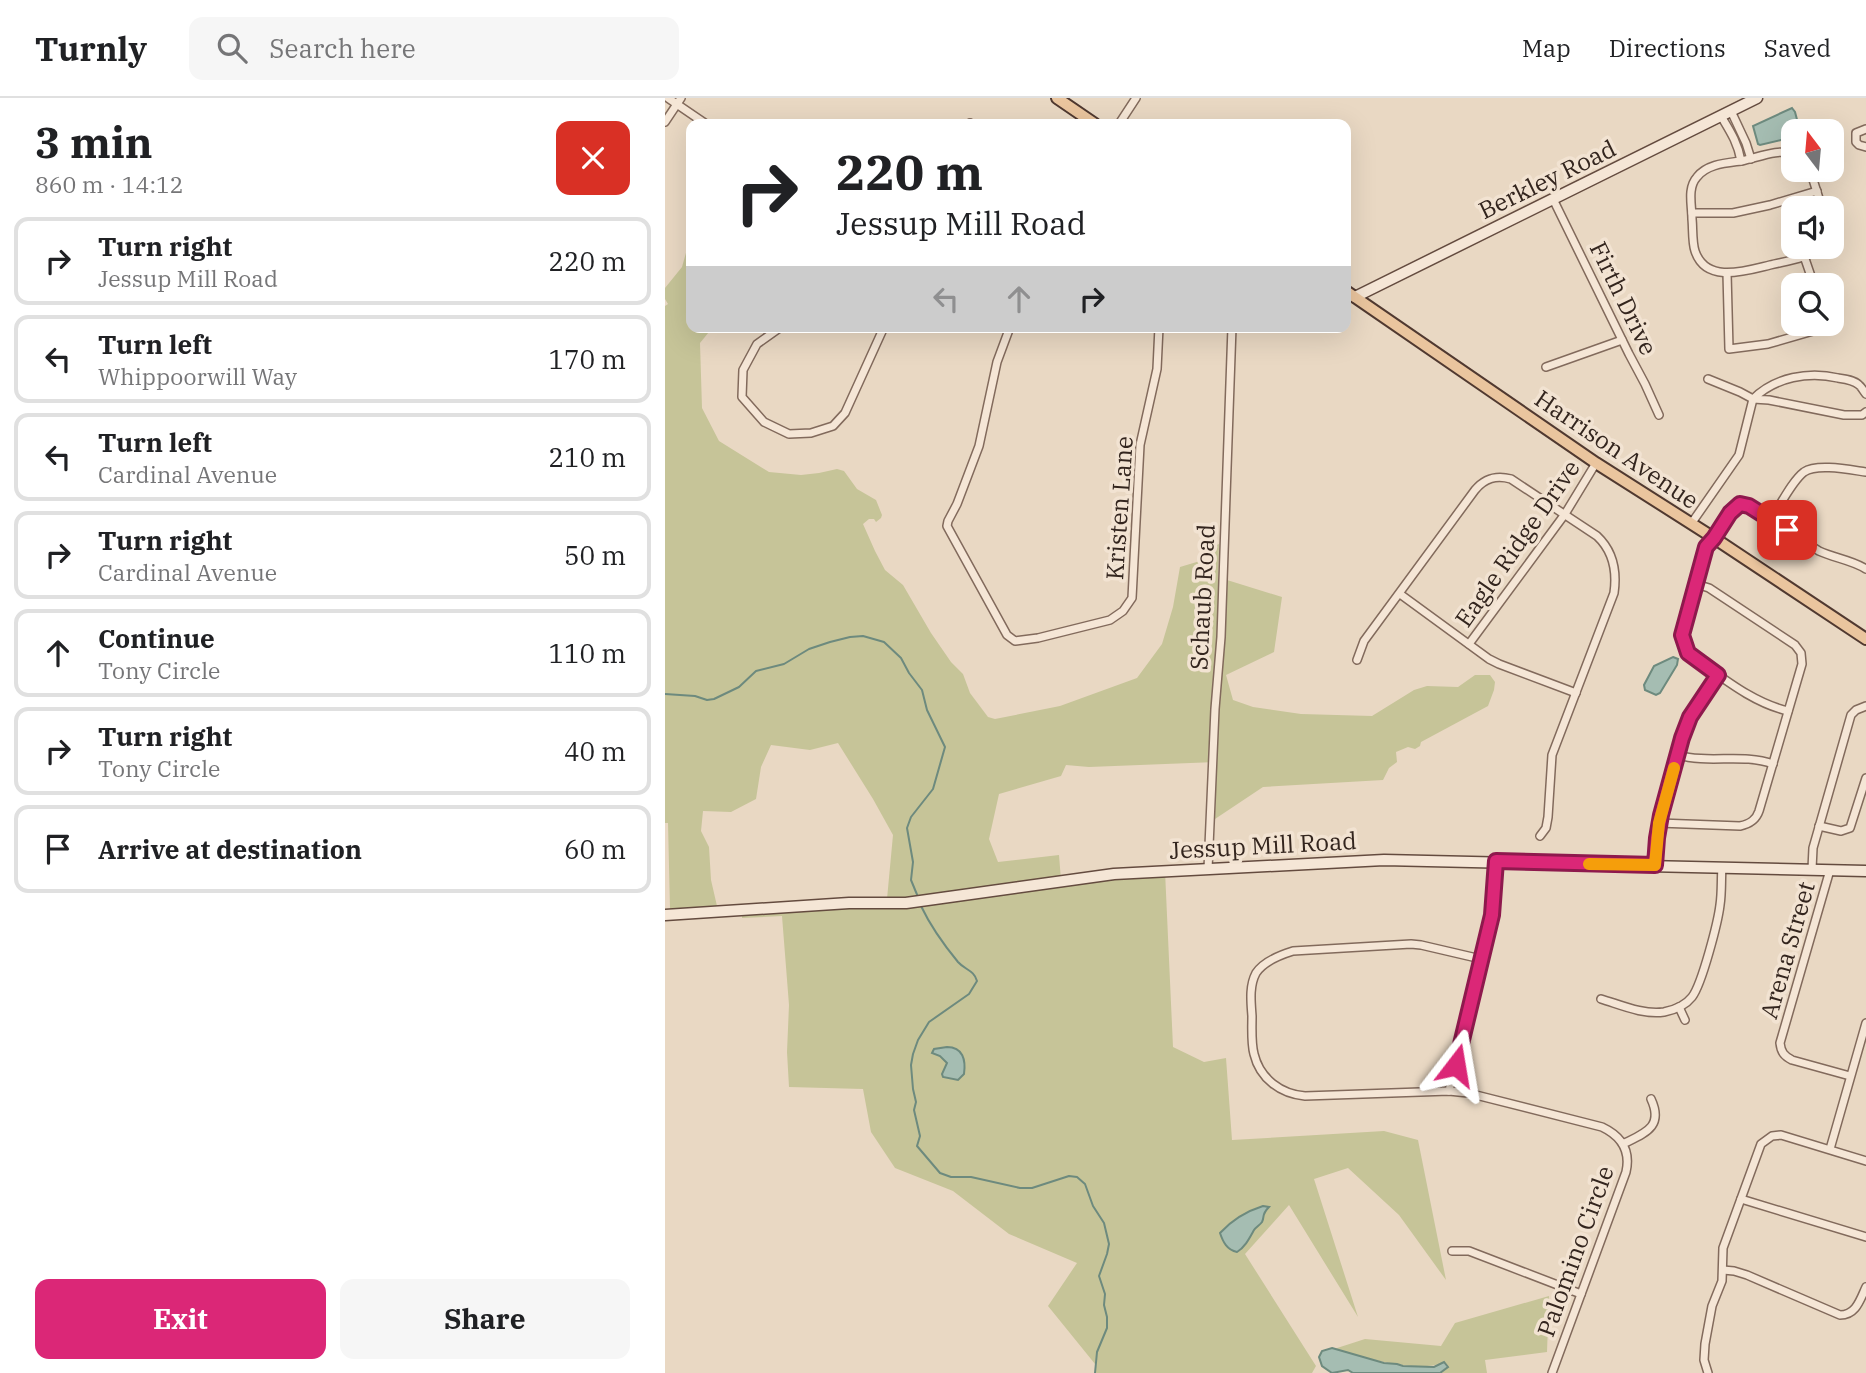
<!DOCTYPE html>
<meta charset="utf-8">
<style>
:root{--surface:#fff;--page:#f6f6f6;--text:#202124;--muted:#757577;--line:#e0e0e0;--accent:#db2777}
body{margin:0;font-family:"IBM Plex Serif",serif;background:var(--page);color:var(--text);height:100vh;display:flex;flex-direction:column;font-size:26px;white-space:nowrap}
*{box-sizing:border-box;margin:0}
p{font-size:23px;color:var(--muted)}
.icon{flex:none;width:38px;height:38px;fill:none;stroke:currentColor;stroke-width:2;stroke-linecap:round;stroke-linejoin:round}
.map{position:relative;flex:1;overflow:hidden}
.panel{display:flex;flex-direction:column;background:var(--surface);width:665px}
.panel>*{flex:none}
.guide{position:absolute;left:21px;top:21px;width:665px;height:214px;border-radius:14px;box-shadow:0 7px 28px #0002;background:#fff;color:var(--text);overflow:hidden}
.needle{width:46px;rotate:344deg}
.fabs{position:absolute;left:1116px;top:21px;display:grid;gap:14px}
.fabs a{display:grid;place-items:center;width:63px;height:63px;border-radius:14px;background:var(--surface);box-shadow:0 7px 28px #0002;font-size:35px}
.pin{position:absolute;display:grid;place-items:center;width:60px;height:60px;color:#fff;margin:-30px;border-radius:14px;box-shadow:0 4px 10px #0006}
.me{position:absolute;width:77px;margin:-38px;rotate:14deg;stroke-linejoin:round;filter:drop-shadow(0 0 5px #0008)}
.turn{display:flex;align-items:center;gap:24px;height:147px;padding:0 35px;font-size:32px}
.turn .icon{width:91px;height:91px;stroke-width:2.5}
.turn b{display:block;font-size:49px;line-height:60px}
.lanes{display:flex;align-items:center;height:66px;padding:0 35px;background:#0003;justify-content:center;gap:35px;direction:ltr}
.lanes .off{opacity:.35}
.round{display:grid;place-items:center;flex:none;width:74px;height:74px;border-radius:14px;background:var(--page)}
.head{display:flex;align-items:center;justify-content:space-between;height:119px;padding:0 35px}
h1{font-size:42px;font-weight:800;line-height:52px}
.cta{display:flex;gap:14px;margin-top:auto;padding:14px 35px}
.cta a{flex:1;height:80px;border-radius:14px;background:var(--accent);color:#fff;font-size:28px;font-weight:800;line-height:80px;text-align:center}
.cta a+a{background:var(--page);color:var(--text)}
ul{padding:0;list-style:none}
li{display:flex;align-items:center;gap:21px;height:88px;margin:0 14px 10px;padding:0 21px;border:4px solid var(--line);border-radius:14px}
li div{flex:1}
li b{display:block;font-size:26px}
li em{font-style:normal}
header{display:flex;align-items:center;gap:42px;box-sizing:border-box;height:98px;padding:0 35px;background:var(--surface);border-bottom:2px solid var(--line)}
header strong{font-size:33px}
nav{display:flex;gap:38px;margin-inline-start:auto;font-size:24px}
.search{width:490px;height:63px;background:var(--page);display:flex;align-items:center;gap:18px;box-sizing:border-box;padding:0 24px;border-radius:14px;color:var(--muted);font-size:26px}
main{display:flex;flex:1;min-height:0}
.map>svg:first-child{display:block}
</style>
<header>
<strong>Turnly</strong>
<div class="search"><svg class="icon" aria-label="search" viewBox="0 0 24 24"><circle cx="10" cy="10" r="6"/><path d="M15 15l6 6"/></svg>Search here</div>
<nav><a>Map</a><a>Directions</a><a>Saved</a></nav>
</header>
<main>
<section class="panel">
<div class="head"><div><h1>3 min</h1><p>860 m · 14:12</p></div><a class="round" style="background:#d93025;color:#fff"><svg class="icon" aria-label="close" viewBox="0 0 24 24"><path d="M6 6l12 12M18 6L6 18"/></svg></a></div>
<ul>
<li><svg class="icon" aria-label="right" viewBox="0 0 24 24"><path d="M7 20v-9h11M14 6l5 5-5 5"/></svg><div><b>Turn right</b><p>Jessup Mill Road</p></div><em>220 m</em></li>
<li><svg class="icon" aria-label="left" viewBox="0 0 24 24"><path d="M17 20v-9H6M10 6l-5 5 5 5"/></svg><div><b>Turn left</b><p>Whippoorwill Way</p></div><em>170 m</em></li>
<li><svg class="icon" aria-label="left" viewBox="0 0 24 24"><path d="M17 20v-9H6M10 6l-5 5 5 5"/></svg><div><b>Turn left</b><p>Cardinal Avenue</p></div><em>210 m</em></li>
<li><svg class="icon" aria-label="right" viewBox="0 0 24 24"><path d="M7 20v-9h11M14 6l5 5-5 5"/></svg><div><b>Turn right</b><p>Cardinal Avenue</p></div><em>50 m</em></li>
<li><svg class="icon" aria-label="ahead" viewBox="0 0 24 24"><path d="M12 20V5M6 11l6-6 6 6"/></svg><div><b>Continue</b><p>Tony Circle</p></div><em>110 m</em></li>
<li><svg class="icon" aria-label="right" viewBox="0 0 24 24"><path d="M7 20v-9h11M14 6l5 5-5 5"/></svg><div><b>Turn right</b><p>Tony Circle</p></div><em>40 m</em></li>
<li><svg class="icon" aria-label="arrive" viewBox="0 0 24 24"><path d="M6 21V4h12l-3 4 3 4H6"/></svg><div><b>Arrive at destination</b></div><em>60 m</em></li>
</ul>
<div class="cta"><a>Exit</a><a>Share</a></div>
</section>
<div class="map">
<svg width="1201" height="1275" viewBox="0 0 1201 1275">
<rect width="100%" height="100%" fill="#e9d8c3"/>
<g fill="#c6c498">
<path d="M26 137V229H48L35 245 37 310 54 343 104 374 136 377 154 375 172 371 179 373 192 391 211 402 217 417 216 420 211 424 209 421H204L198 426 210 453 220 472 238 487 266 535 286 564 298 576 305 595 323 619 330 621 395 608 472 580 497 546 508 509 515 469 545 460 550 448 554 446 553 481 562 482 617 499 609 554 561 577 568 602 588 609 636 616 707 618 749 592 762 588 793 589 810 577H825L830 584 829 592 823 608 756 644 755 648 750 651 743 649 731 654 732 664 724 670 718 682 598 689 550 721 551 664 424 669 401 667 396 678 334 696 324 741 333 764 394 757 396 782 500 773 508 949 539 964 561 960 567 1042 719 1033 753 1042 781 1182 734 1117 683 1070 649 1081 693 1219 624 1107 580 1156 651 1268 647 1275H430V1266L383 1208 412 1165 344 1136 288 1093 230 1070 206 1034 198 991 124 989 122 954 124 907 117 818 77 820V818L90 816V810L93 805 156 801H222L228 737 208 701 173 645 145 652 106 647 96 669 91 701 66 714 38 713 36 733 44 749 46 782 52 808 5 811 3 725H0V208L3 206 0 201V190L17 169Z"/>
<path d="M884 1198 882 1254 820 1262 822 1275H775L783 1269 777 1265C752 1275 696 1259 669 1251L700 1241 776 1248 790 1225Z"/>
</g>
<g fill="#a5bdb2" stroke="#6d8a7e" stroke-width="2">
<path d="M1127 10 1130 14 1135 33H1129V42H1116L1095 47 1093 46 1088 28Z"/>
<path d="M1008 559 1013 561 1012 567 995 595 991 597 980 592 979 587 989 568Z"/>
<path d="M282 949C298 949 301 962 299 976L293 982 278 979 277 976 282 965 275 958 267 955 269 951Z"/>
<path d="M598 1108 604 1109C596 1117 600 1118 597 1124 595 1127 591 1129 589 1132 584 1141 580 1149 572 1154 562 1152 558 1144 555 1135 567 1122 582 1113 598 1108Z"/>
<path d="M667 1250 719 1265 732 1266 738 1268 769 1269 779 1264 783 1269 775 1275H688L683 1272 667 1275 657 1268 654 1259 657 1253Z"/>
</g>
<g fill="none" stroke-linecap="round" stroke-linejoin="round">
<g stroke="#6d8a7e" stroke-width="2">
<path d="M0 596 30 598 42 602 49 601 74 589 91 573 119 566 144 551 165 544 185 539 198 538 219 544 236 560 244 575 257 592 262 612 280 649 268 691 246 719 242 730 248 764 246 782 253 799"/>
<path d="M256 808C265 827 279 847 293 864 300 872 309 872 312 883L304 896 264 924 253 942 248 956 246 967 248 991 251 1004 249 1012 255 1038 252 1048 275 1075 286 1079H306L355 1090H367L404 1078 412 1079 420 1086 428 1108 439 1125 444 1146 442 1156 434 1178 440 1196 439 1207 442 1219V1230L432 1254 430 1275"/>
</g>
<g stroke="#826a5c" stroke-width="10">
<g id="street">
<path d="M3 0 41 26"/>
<path d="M1066 13 1081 45 1086 61"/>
<path d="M1056 18C1065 33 1073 45 1076 63"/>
<path d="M0 24 16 0"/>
<path d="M304 26 305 25"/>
<path d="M454 26 471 0"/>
<path d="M1201 31 1191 35V44L1194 47 1201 49"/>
<path d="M1129 56C1113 50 1092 60 1076 63 1061 65 1042 66 1032 79 1022 90 1027 107 1027 121 1028 130 1027 144 1030 153 1041 186 1080 173 1105 167 1121 163 1143 161 1155 149"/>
<path d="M1145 72 1157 110"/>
<path d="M888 101 964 256 980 286 994 317"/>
<path d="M1027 115H1068L1105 107 1152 93"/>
<path d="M1139 158 1149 187"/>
<path d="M1062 175 1064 251 1103 246 1162 229 1161 226"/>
<path d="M116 229 92 246 78 272 77 299 99 324 124 336 146 335 168 328 180 315 219 229"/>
<path d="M345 229 332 264 314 348 292 406 283 423 282 428 342 537 350 543 373 540 445 522 458 513 467 500 475 347 492 271 494 229"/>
<path d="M881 269 957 242"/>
<path d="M1201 296C1200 295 1195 287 1194 287 1189 282 1180 281 1173 280 1144 273 1110 279 1088 301L1104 302 1179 317H1197L1201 314"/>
<path d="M1106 421C1115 408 1127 383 1139 374 1152 365 1186 372 1201 374"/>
<path d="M1026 426 1074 357 1088 301 1075 294 1043 281"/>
<path d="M735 496 824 561 834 566 911 595"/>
<path d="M804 546 900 416 931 365"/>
<path d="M692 562 699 543 810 392C820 380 831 377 846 381L932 438C948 453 952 474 949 495L887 657 883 719 881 730 875 738"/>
<path d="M1123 613C1093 606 1067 587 1042 569 1036 565 1029 562 1024 557 1017 549 1017 540 1019 531L1041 449C1053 437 1064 408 1080 406L1154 453C1169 460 1187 462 1201 471"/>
<path d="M1013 657C1044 666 1078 655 1108 666"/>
<path d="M994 725 1075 728C1085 726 1091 722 1094 713L1137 566 1136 555 1130 547 1044 490 1031 486"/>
<path d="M1154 728 1176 733 1185 730 1201 680"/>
<path d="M990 767 992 740 997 709 1017 640 1025 619 1053 577"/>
<path d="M543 771 550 611 556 539 567 229"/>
<path d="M1147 771 1148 750 1186 617 1191 612 1201 608"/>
<path d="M1165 772 1115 945C1116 954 1119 958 1127 962L1185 978"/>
<path d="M816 861 756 847 746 846 628 853C615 857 599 863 591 875 584 888 586 904 587 918 587 930 586 945 589 956 595 981 616 996 640 998L784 993 803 995 937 1029C956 1038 966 1052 961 1074L887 1275"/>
<path d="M936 901C956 907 978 917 999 914 1009 912 1020 908 1027 899 1037 886 1053 824 1055 807 1057 794 1056 782 1057 769"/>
<path d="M1014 909 1020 922"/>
<path d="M784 993 827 817 831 763"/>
<path d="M958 1046C980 1035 999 1029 986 1001"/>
<path d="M1165 1051 1201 925"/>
<path d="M1076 1101 1201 1139"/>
<path d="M787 1153H804L916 1196"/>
<path d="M1058 1172 1069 1173 1082 1177 1175 1217C1191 1217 1195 1202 1201 1189"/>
<path d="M1043 1275 1039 1262 1040 1246 1047 1208 1057 1183 1058 1150 1096 1046 1107 1038 1116 1037 1201 1063"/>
</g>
</g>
<g stroke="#644b3f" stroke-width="13">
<g id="secondary">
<path d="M690 199 1092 0"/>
<path d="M0 817 184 805H241L449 776 719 762 1201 773"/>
</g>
</g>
<g stroke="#503930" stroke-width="14">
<g id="primary">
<path d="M392 0 430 26"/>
<path d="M681 193 931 365 1049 440 1201 541"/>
</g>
</g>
<use href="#street" stroke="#f5e6d6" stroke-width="7"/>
<use href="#secondary" stroke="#f5e6d6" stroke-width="10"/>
<use href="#primary" stroke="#eac59e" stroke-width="10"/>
</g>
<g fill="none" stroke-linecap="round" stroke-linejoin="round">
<g stroke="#8e194d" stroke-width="18">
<path id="route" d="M791 967 827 817 831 763 990 767 992 740 996 717 1017 640 1025 619 1053 577 1023 555 1017 537 1041 449 1049 440 1065 415 1075 406 1084 408 1122 432"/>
</g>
<use href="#route" stroke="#db2777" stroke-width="12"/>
<path stroke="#f59e0b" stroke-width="12" d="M924 766 990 767 994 725 1009 670"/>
</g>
<g text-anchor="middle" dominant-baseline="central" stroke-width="7" stroke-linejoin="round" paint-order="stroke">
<g font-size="24" fill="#33251e" stroke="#f2e3d2">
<text transform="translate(882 81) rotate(-26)">Berkley Road</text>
<text transform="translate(959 200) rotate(64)">Firth Drive</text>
<text transform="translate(952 351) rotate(34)">Harrison Avenue</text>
<text transform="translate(454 410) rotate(-86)">Kristen Lane</text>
<text transform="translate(852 445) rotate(-55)">Eagle Ridge Drive</text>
<text transform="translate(537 499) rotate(-87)">Schaub Road</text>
<text transform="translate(598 747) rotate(-3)">Jessup Mill Road</text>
<text transform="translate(1122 852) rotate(-74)">Arena Street</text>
<text transform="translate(910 1153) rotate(-70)">Palomino Circle</text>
</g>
</g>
</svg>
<div class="fabs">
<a><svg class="needle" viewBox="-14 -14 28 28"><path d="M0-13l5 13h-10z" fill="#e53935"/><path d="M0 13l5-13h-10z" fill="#757577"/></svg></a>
<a><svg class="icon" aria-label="sound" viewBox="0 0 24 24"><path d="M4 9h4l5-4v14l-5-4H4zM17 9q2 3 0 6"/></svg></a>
<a><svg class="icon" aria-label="search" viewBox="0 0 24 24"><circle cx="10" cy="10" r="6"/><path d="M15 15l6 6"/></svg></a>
</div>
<div class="pin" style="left:1122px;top:432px;background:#d93025"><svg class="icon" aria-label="arrive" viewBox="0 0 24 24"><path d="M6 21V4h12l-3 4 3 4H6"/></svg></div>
<svg class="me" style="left:791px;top:967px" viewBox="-20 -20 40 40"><path d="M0-17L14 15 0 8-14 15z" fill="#db2777" stroke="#fff" stroke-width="4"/></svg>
<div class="guide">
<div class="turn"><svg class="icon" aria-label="right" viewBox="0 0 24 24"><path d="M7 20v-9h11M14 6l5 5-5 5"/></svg><div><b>220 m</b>Jessup Mill Road</div></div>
<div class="lanes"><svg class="icon off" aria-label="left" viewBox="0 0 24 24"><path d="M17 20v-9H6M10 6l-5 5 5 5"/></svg><svg class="icon off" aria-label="ahead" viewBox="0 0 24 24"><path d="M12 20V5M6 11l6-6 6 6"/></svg><svg class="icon" aria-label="right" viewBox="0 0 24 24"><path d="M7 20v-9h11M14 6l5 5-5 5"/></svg></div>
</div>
</div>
</main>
